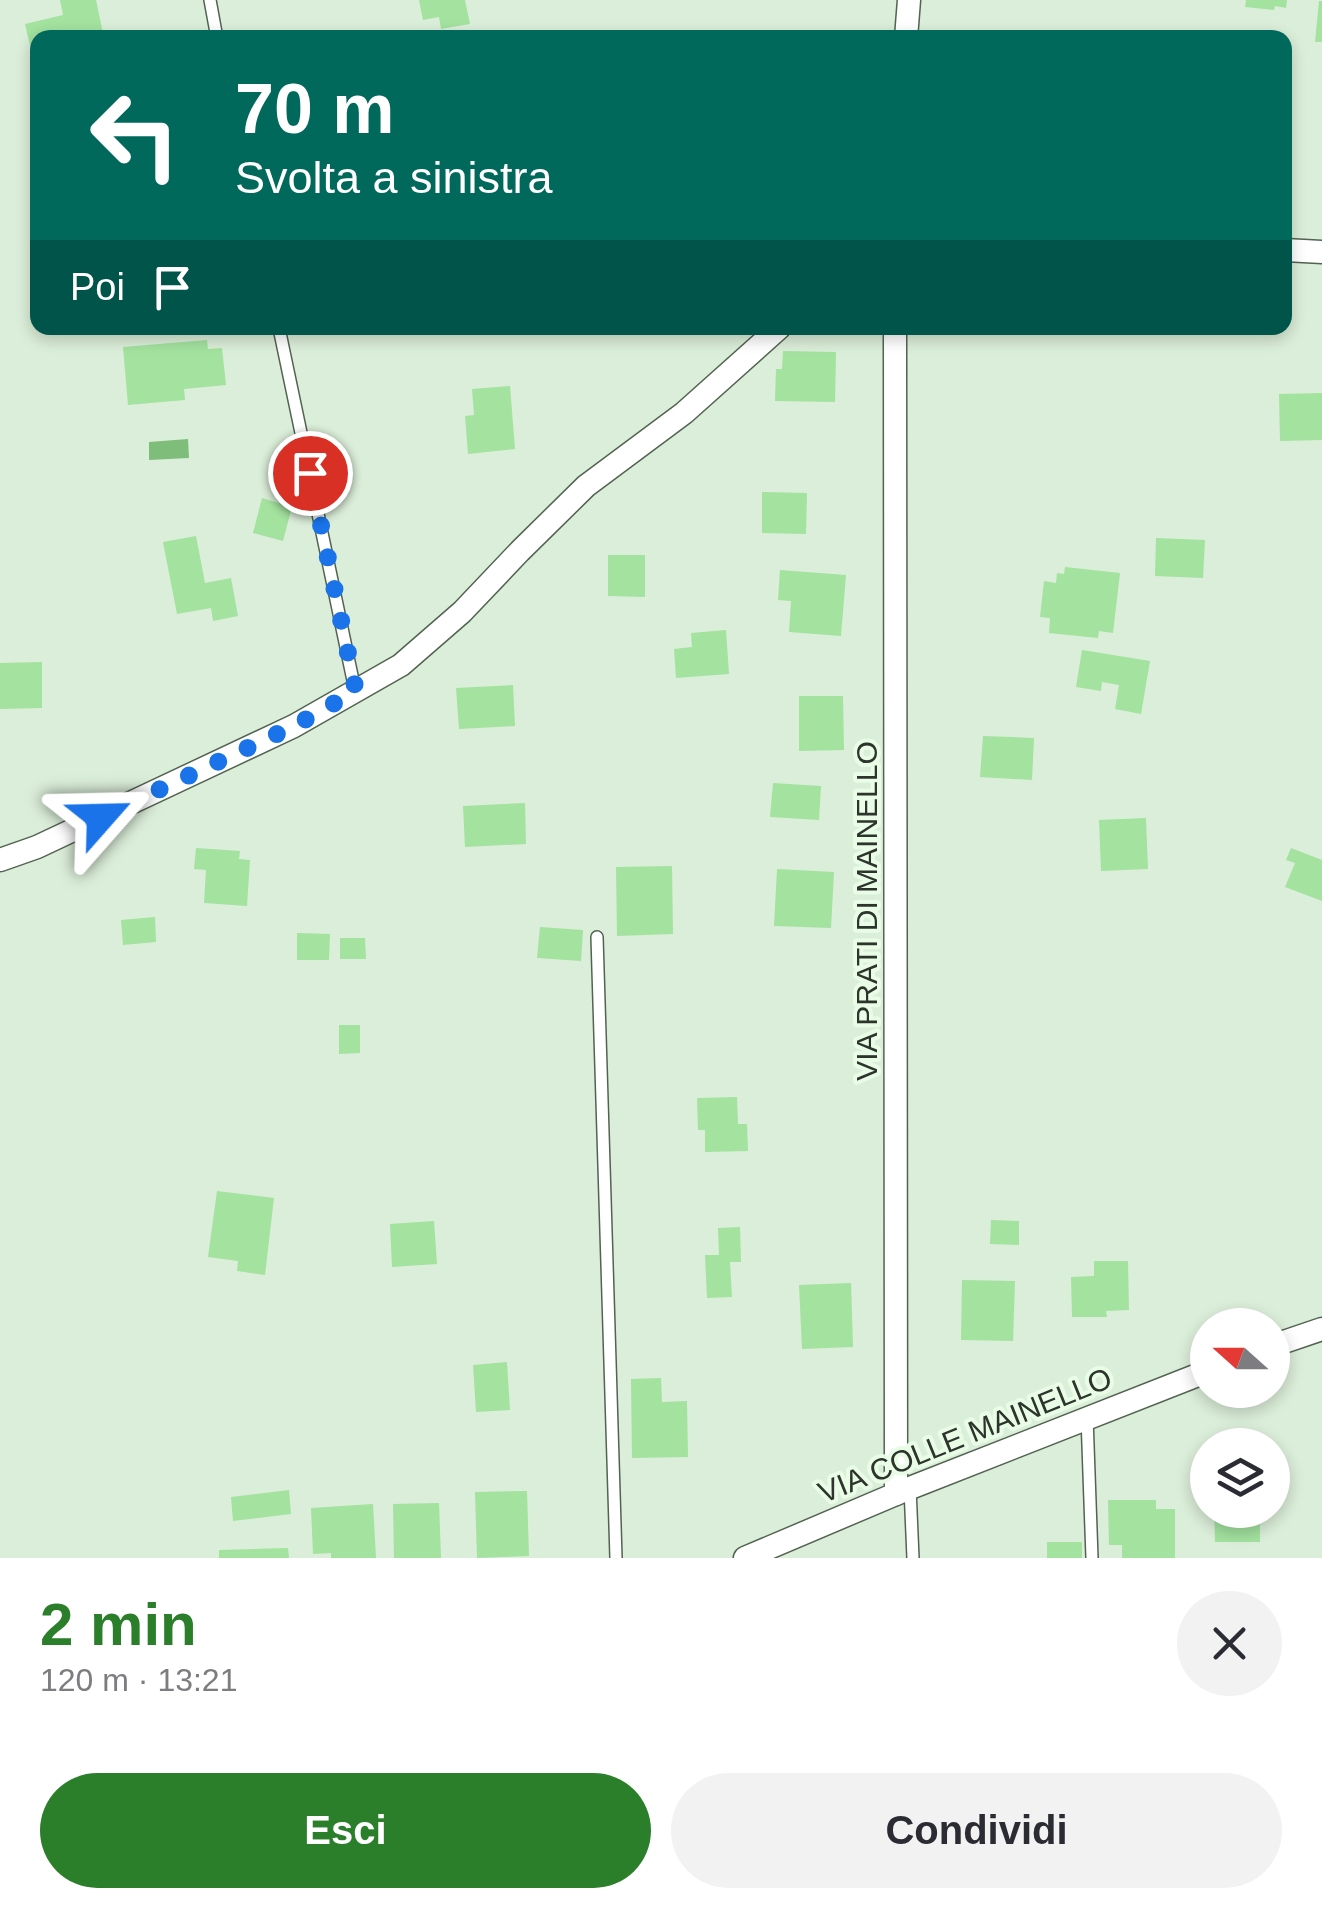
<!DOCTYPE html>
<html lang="it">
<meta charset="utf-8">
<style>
:root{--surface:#fff;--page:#f2f2f3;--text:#2b2b33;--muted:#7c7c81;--accent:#2b7e2a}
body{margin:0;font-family:Arial,sans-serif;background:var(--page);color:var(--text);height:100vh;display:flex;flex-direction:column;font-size:38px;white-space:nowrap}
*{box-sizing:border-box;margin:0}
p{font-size:32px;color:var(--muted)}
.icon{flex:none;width:55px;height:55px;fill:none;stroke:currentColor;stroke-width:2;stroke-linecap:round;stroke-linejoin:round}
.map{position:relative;height:1558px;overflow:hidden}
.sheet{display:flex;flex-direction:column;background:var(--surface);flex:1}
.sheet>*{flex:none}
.banner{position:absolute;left:30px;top:30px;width:1262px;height:305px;border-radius:20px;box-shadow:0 5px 15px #0003;background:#00695c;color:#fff;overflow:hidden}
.needle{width:65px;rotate:291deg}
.buttons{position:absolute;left:1190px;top:1308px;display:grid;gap:20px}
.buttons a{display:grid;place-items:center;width:100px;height:100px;border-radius:50%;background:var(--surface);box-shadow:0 5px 15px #0003;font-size:50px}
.pin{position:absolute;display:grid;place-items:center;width:85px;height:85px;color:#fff;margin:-42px;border:5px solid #fff;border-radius:50%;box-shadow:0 2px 10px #0007}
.me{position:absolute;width:110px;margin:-55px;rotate:65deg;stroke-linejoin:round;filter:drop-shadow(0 0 8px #0008)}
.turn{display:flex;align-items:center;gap:35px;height:210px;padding:0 40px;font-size:45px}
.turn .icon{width:130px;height:130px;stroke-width:2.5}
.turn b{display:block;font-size:70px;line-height:85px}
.then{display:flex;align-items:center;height:95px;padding:0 40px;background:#0003;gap:20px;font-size:38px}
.round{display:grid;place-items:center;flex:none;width:105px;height:105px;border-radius:52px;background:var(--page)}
.overview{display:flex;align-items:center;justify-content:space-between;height:170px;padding:0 40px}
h1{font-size:60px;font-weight:700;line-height:75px;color:var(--accent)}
.primary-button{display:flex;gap:20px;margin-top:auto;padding:20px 40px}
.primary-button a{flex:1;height:115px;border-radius:60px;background:var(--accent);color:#fff;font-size:40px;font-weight:700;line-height:115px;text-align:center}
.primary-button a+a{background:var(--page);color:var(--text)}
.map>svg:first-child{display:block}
</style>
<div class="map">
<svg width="1322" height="1558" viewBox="0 0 1322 1558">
<rect width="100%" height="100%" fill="#dbeed9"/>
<path fill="#7fbd7b" d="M188 439 189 458 149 460V442Z"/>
<g fill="#a3e29f">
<path d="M60 0H96L104 38H38L36 71 25 24 63 15Z"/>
<path d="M419 0H465L470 24 441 29 439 17 423 20Z"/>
<path d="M1246 0H1287L1286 8 1275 6 1274 10 1245 7Z"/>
<path d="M1319 1H1322V42H1315Z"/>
<path d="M207 340 208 349 222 348 226 385 184 389 185 400 128 405 123 347Z"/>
<path d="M783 351 836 352 835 402 775 401 776 369H782Z"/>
<path d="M510 386 515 449 468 454 465 416 474 415 472 389Z"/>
<path d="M1322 393V440L1280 441 1279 394Z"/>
<path d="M762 492 807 493 806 534 762 533Z"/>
<path d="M262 498 292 507 283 541 253 533Z"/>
<path d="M196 536 205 583 231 578 238 616 213 621 211 608 177 614 163 542Z"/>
<path d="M1156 538 1205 540 1203 578 1155 576Z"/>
<path d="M608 555H645V597L608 596Z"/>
<path d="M1065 567 1120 573 1113 633 1099 631 1098 638 1049 633 1050 618 1040 617 1044 581 1056 583 1057 573 1064 574Z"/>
<path d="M780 570 846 575 841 636 789 632 791 601 778 600Z"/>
<path d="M726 630 729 674 676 678 674 649 692 647 691 633Z"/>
<path d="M1082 650 1150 661 1141 714 1115 709 1119 685 1102 682 1101 691 1076 687Z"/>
<path d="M42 662V708L0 709V663Z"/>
<path d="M513 685 515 726 459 729 456 688Z"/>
<path d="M799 696H843L844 750 799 751Z"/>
<path d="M983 736 1034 738 1032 780 980 777Z"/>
<path d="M773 783 821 786 819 820 770 817Z"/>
<path d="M525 803 526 844 465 847 463 806Z"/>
<path d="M1146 818 1148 869 1101 871 1099 820Z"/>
<path d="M196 848 240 851 239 859 250 860 247 906 204 903 206 870 194 869Z"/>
<path d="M1291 848 1322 860V901L1285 887 1295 863 1286 860Z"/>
<path d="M672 866 673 934 617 936 616 867Z"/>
<path d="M777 869 834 872 831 928 774 926Z"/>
<path d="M155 917 156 942 123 945 121 920Z"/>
<path d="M540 927 583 930 581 961 537 958Z"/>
<path d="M297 933 330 934 329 960H297Z"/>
<path d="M340 938H365L366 959H340Z"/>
<path d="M339 1025H360V1053L339 1054Z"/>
<path d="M737 1097 738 1124H747L748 1151 705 1152V1130H698L697 1098Z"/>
<path d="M217 1191 274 1198 265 1275 237 1271 238 1261 208 1257Z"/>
<path d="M991 1220 1019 1221V1245L990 1244Z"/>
<path d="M434 1221 437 1264 392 1267 390 1224Z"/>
<path d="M740 1227 741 1262H730L732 1297 707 1298 705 1255H719L718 1228Z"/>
<path d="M1094 1261H1128L1129 1310 1106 1311 1107 1317H1072L1071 1277 1094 1276Z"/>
<path d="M962 1280 1015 1281 1013 1341 961 1340Z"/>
<path d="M851 1283 853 1347 802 1349 799 1285Z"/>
<path d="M507 1362 510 1410 476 1412 473 1365Z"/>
<path d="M661 1378 662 1402 687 1401 688 1457 632 1458 631 1379Z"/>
<path d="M289 1490 291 1514 233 1521 231 1497Z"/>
<path d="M527 1491 529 1556 477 1558 475 1492Z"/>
<path d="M1108 1500H1156V1509H1175V1558H1122V1545H1109Z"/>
<path d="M439 1503 441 1558H394L393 1504Z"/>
<path d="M373 1504 376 1558H331V1553L313 1554 311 1508Z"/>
<path d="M1214 1510H1260V1542H1215Z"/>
<rect x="1047" y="1542" width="35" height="16"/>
<path d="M288 1548 289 1558H219V1550Z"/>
</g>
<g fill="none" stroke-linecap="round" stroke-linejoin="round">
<g stroke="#526351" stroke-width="14">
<g id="lane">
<path d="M210 0 217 38"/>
<path d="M279 328 355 690"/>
<path d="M597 937 616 1558"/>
<path d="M1087 1417 1092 1558"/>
<path d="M910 1488 913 1558"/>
</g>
</g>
<g stroke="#526351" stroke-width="25">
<g id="street">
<path d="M906 38 909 0"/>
<path d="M1285 250 1322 252"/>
<path d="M895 328 896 1494"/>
<path d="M0 860 37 847 294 726 401 665 462 612 520 551 586 486 684 413 779 328"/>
<path d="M1272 1346 1322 1329"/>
<path d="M745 1558 910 1488 1208 1371"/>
</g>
</g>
<use href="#lane" stroke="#fff" stroke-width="11"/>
<use href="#street" stroke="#fff" stroke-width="22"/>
</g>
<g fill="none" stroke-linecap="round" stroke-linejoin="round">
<path stroke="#1a73e8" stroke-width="18" stroke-dasharray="0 32.4" d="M101 817 294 726 356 691 310 473"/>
</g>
<g text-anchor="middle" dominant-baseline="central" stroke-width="8" stroke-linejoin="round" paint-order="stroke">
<g font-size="30" fill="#2c342c" stroke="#e8fce6">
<text transform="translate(866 911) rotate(-90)">VIA PRATI DI MAINELLO</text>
<text transform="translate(965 1435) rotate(-22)">VIA COLLE MAINELLO</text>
</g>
</g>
</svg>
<div class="buttons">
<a><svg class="needle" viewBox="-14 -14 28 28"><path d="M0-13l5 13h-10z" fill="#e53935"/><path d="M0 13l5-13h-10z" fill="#7c7c81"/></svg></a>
<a><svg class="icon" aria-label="layers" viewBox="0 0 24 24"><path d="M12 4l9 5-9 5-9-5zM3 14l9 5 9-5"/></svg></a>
</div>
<div class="pin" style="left:310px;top:473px;background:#d93025"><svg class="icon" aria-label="arrive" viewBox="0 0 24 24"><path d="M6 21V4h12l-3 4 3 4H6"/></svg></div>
<svg class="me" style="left:101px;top:817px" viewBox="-20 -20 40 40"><path d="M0-17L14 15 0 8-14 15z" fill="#1a73e8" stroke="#fff" stroke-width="4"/></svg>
<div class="banner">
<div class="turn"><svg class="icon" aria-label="left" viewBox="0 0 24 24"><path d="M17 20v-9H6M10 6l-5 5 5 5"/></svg><div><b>70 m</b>Svolta a sinistra</div></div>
<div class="then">Poi<svg class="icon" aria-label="arrive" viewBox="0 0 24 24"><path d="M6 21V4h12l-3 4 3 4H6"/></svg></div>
</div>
</div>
<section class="sheet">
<div class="overview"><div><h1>2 min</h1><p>120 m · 13:21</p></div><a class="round"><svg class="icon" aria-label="close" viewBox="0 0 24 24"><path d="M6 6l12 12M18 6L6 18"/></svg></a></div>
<div class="primary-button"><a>Esci</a><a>Condividi</a></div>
</section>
